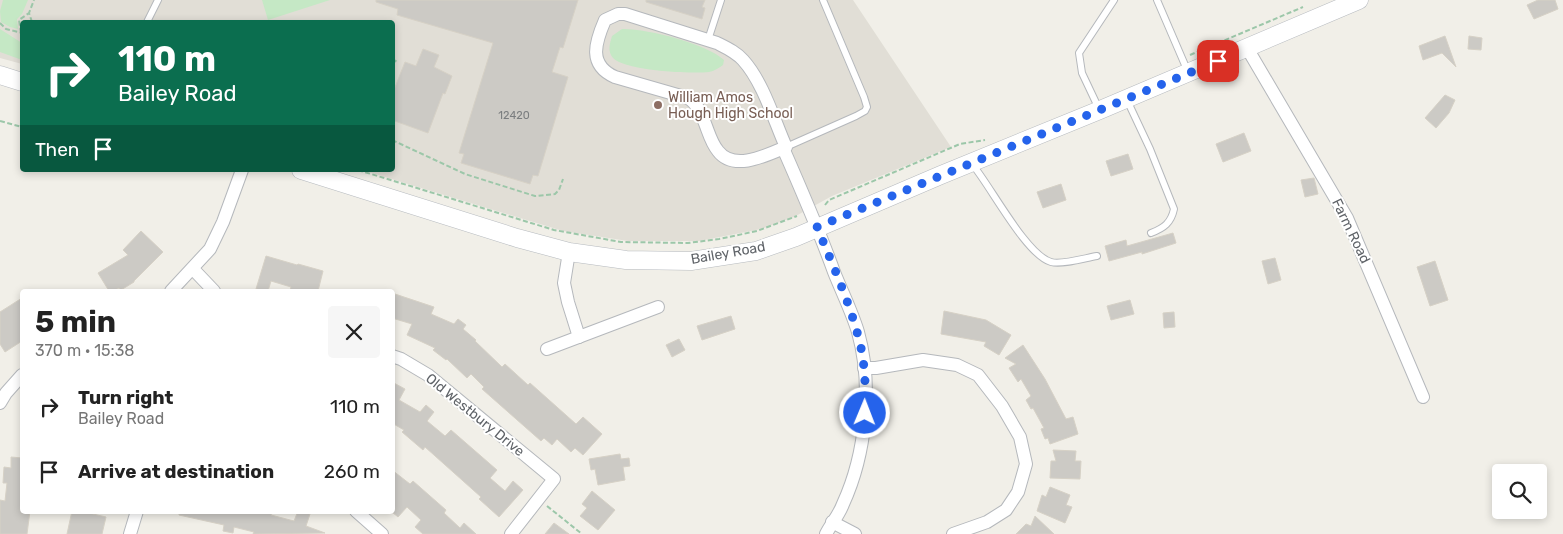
<!DOCTYPE html>
<meta charset="utf-8">
<style>
:root{--surface:#fff;--page:#f6f6f6;--text:#222;--muted:#767676}
body{margin:0;font-family:Rubik,sans-serif;background:var(--page);color:var(--text);height:100vh;display:flex;flex-direction:column;font-size:19px;white-space:nowrap}
*{box-sizing:border-box;margin:0}
p{font-size:16px;color:var(--muted)}
.icon{flex:none;width:28px;height:28px;fill:none;stroke:currentColor;stroke-width:2;stroke-linecap:round;stroke-linejoin:round}
.map{position:relative;flex:1;overflow:hidden}
.details{position:absolute;left:20px;top:289px;width:375px;height:225px;display:flex;flex-direction:column;background:var(--surface);border-radius:5px;box-shadow:0 2px 8px #0003}
.details>*{flex:none}
.top-card{position:absolute;left:20px;top:20px;width:375px;height:152px;border-radius:5px;box-shadow:0 2px 8px #0003;background:#0b6e4f;color:#fff;overflow:hidden}
.fabs{position:absolute;left:1492px;top:464px;display:grid;gap:10px}
.fabs a{display:grid;place-items:center;width:55px;height:55px;border-radius:5px;background:var(--surface);box-shadow:0 2px 8px #0003;font-size:25px}
.pin{position:absolute;display:grid;place-items:center;width:42px;height:42px;color:#fff;margin:-21px;border-radius:10px;box-shadow:0 2px 8px #0006}
.me{position:absolute;width:55px;margin:-28px;rotate:1deg;stroke-linejoin:round;filter:drop-shadow(0 0 4px #0008)}
.turn{display:flex;align-items:center;gap:18px;height:105px;padding:0 15px;font-size:22px}
.turn .icon{width:65px;height:65px;stroke-width:2.5}
.turn b{display:block;font-size:35px;line-height:42px}
.then{display:flex;align-items:center;height:48px;padding:0 15px;background:#0003;gap:10px;font-size:19px}
.round{display:grid;place-items:center;flex:none;width:52px;height:52px;border-radius:5px;background:var(--page)}
.overview{display:flex;align-items:center;justify-content:space-between;height:85px;padding:0 15px}
h1{font-size:30px;font-weight:700;line-height:38px}
ul{padding:0;list-style:none}
li{display:flex;align-items:center;gap:15px;height:65px;padding:0 15px}
li div{flex:1}
li b{display:block;font-size:19px}
li em{font-style:normal}
.map>svg:first-child{display:block}
</style>
<div class="map">
<svg width="1563" height="534" viewBox="0 0 1563 534">
<rect width="100%" height="100%" fill="#f1efe8"/>
<path fill="#e1ded6" d="M0 0H853L951 147 832 196 794 217 761 229 699 241H628L563 231 362 170H392V22H22V64L0 58Z"/>
<g fill="#c5e8c5">
<path d="M3 0H28L22 14 17 19 18 29 10 27 1 22 0 11Z"/>
<path d="M262 0H330L268 20Z"/>
<path d="M0 29 22 43V60L0 52Z"/>
<path d="M622 29C645 28 708 44 724 60L723 65C719 68 714 71 709 72 690 74 626 71 613 58 607 51 610 43 612 36Z"/>
</g>
<g fill="#cccac5" stroke="#d6d1c6">
<path d="M376 0H578L563 48 560 47 552 72 568 77 538 176 533 175 530 184 461 163 464 154 459 153 493 43 397 15 398 9 376 2Z"/>
<path d="M646 0H705L702 7 705 8 702 19 646 2Z"/>
<path d="M1538 0H1555L1558 9 1534 19 1527 5Z"/>
<path d="M1445 36 1456 67 1442 53 1423 60 1419 46Z"/>
<path d="M1469 36 1482 38 1481 50 1468 49Z"/>
<path d="M423 49 439 55 434 67 452 76 445 94 443 93 428 133 392 120V95L405 62 416 66Z"/>
<path d="M1445 95 1455 100 1449 113 1436 128 1425 118Z"/>
<path d="M1244 133 1251 151 1223 162 1216 144Z"/>
<path d="M1128 154 1133 169 1111 176 1106 161Z"/>
<path d="M1314 178 1318 194 1305 197 1301 180Z"/>
<path d="M1061 184 1066 200 1043 208 1037 192Z"/>
<path d="M141 231 163 252 134 281V282L121 290 119 288 113 291H109L98 273 128 255 123 250Z"/>
<path d="M1173 233 1176 243 1142 254V252L1109 261 1105 246 1126 240 1127 246Z"/>
<path d="M266 256 297 265 298 264 323 271 318 291H290L291 287 271 281 268 291 256 289Z"/>
<path d="M1275 258 1281 280 1268 284 1262 261Z"/>
<path d="M1435 261 1448 300 1430 306 1417 267Z"/>
<path d="M392 293 434 307 431 314 454 324 458 319 466 325 463 329 476 340 475 341 502 367 505 364 528 385 530 383 576 424 583 417 602 434 583 455 575 448 571 452 557 439 552 445 544 438 541 441 482 389 484 387 471 374 467 378 447 359 446 360 433 350 435 348 407 335 412 324 392 318Z"/>
<path d="M22 298V341L5 352 0 344V312Z"/>
<path d="M1130 300 1134 314 1111 320 1107 306Z"/>
<path d="M944 311 986 320 1011 335 999 355 984 346 986 342 941 334Z"/>
<path d="M1174 312 1175 327 1164 328 1163 313Z"/>
<path d="M731 316 735 329 702 340 697 326Z"/>
<path d="M679 339 685 350 672 357 666 345Z"/>
<path d="M1023 345 1045 379 1066 419 1073 417 1078 434 1050 444 1048 438 1045 439 1041 429 1044 428 1033 408 1031 409 1026 400 1031 396 1021 379 1018 382 1009 368 1016 364 1005 358Z"/>
<path d="M392 382 405 389 399 400 420 412 426 405 434 412 427 421 445 436 451 430 497 470 490 478 505 491 513 481 523 490 499 517 479 499 481 497 425 447 423 450 402 432 404 430 392 423Z"/>
<path d="M1053 450 1076 451 1075 461H1081L1080 479 1050 478 1051 461H1056Z"/>
<path d="M620 454 621 459 629 458 630 466 623 467 625 480 598 485 595 469 591 470 589 459Z"/>
<path d="M11 457 22 458V511H30L27 534H0V500L5 501 7 483H3L4 467 11 468Z"/>
<path d="M392 470 410 484 413 481 446 510 444 513 460 528 464 523 476 534H423L415 527 421 520 407 507 398 517 392 512Z"/>
<path d="M1050 487 1070 495 1066 505 1072 507 1065 523 1037 511 1042 495 1046 497Z"/>
<path d="M592 491 615 510 598 530 580 516 587 508 582 504Z"/>
<path d="M72 511H80L106 517 102 534H67Z"/>
<path d="M179 511H272L271 515 294 521 298 511H304L310 514 306 526 325 533 253 534 254 532 234 527 233 533 223 531 224 525 179 515Z"/>
<path d="M1035 516 1054 534H1016L1026 524 1031 526Z"/>
<path d="M554 523 569 534H545Z"/>
</g>
<g fill="none" stroke-linecap="round" stroke-linejoin="round">
<g stroke="#b5b8bc" stroke-width="8">
<g id="lane">
<path d="M1157 0 1188 72"/>
<path d="M147 22 158 0"/>
<path d="M708 40 721 0"/>
<path d="M1127 100 1150 149 1174 209C1171 223 1164 228 1151 233"/>
<path d="M1099 109 1082 73 1079 53 1114 0"/>
<path d="M786 147 856 116 865 111 867 107 864 97 823 0"/>
<path d="M972 164C990 185 1026 255 1051 262 1062 265 1085 258 1097 256"/>
</g>
</g>
<g stroke="#b5b8bc" stroke-width="14">
<g id="street">
<path d="M618 14H625L717 43C727 48 736 52 743 60 763 82 774 120 786 147 767 155 734 172 718 151 712 144 709 134 706 126 702 115 698 104 688 98L615 77C588 65 595 43 605 20Z"/>
<path d="M1247 48 1347 218 1423 397"/>
<path d="M783 148C801 189 819 230 834 272 842 292 852 312 858 332 873 386 866 454 843 504 839 515 831 524 826 534"/>
<path d="M569 252 564 283 568 302 579 337"/>
<path d="M193 269 214 291"/>
<path d="M171 291 210 249 223 222 242 170"/>
<path d="M547 349 658 307"/>
<path d="M392 356 401 359 428 375 554 479 511 534"/>
<path d="M864 368H876L923 360 957 365 978 375 1002 406 1020 437 1026 464 1018 492 1006 510 987 522 953 534"/>
<path d="M0 403 6 393 22 375"/>
<path d="M356 511 382 534"/>
<path d="M832 522 855 534"/>
<path d="M130 534 137 511"/>
</g>
</g>
<g stroke="#b6babf" stroke-width="19">
<g id="secondary">
<path d="M0 75 22 82"/>
<path d="M301 170 517 238 569 252 626 260 691 261 756 251 796 237 941 175 1100 110 1359 0"/>
</g>
</g>
<g stroke="#9cc7a9" stroke-width="2" stroke-dasharray="5 2.5" stroke-linecap="butt">
<path d="M32 22 29 13 34 0"/>
<path d="M0 23 6 29 22 33"/>
<path d="M21 33 19 20 29 13"/>
<path d="M1190 55 1303 7"/>
<path d="M392 69 396 60"/>
<path d="M0 121 22 127"/>
<path d="M392 140 465 174 535 196 555 194 559 190 563 179"/>
<path d="M358 170 554 230 621 242 688 243 719 239 757 231 797 216"/>
<path d="M825 205 829 200 960 144 985 140"/>
<path d="M547 506 582 534"/>
</g>
<use href="#lane" stroke="#fff" stroke-width="6"/>
<use href="#street" stroke="#fff" stroke-width="12"/>
<use href="#secondary" stroke="#fff" stroke-width="18"/>
</g>
<g fill="none" stroke-linecap="round" stroke-linejoin="round">
<path stroke="#2563eb" stroke-width="9" stroke-dasharray="0 16.2" d="M865 413C866 386 865 358 857 332 847 296 831 261 817 227L1218 61"/>
</g>
<circle fill="#8d6e63" stroke="#fff" stroke-width="2" cx="658" cy="105" r="5"/>
<g text-anchor="middle" dominant-baseline="central" stroke-width="4" stroke-linejoin="round" paint-order="stroke">
<g font-size="11" fill="#7a7d7f">
<text x="514" y="115">12420</text>
</g>
<g font-size="14" fill="#785e54" stroke="#fff" text-anchor="start">
<text x="668" y="97">William Amos<tspan x="668" dy="16">Hough High School</tspan></text>
</g>
<g font-size="14" fill="#5f6368" stroke="#fff">
<text transform="translate(1351 231) rotate(64)">Farm Road</text>
<text transform="translate(728 253) rotate(-10)">Bailey Road</text>
<text transform="translate(475 415) rotate(39)">Old Westbury Drive</text>
</g>
</g>
</svg>
<div class="fabs">
<a><svg class="icon" aria-label="search" viewBox="0 0 24 24"><circle cx="10" cy="10" r="6"/><path d="M15 15l6 6"/></svg></a>
</div>
<div class="pin" style="left:1218px;top:61px;background:#d93025"><svg class="icon" aria-label="arrive" viewBox="0 0 24 24"><path d="M6 21V4h12l-3 4 3 4H6"/></svg></div>
<svg class="me" style="left:865px;top:413px" viewBox="-20 -20 40 40"><circle r="17" fill="#2563eb" stroke="#fff" stroke-width="3"/><path d="M0-11L8 9 0 5-8 9z" fill="#fff"/></svg>
<div class="top-card">
<div class="turn"><svg class="icon" aria-label="right" viewBox="0 0 24 24"><path d="M7 20v-9h11M14 6l5 5-5 5"/></svg><div><b>110 m</b>Bailey Road</div></div>
<div class="then">Then<svg class="icon" aria-label="arrive" viewBox="0 0 24 24"><path d="M6 21V4h12l-3 4 3 4H6"/></svg></div>
</div>
<section class="details">
<div class="overview"><div><h1>5 min</h1><p>370 m · 15:38</p></div><a class="round"><svg class="icon" aria-label="close" viewBox="0 0 24 24"><path d="M6 6l12 12M18 6L6 18"/></svg></a></div>
<ul>
<li><svg class="icon" aria-label="right" viewBox="0 0 24 24"><path d="M7 20v-9h11M14 6l5 5-5 5"/></svg><div><b>Turn right</b><p>Bailey Road</p></div><em>110 m</em></li>
<li><svg class="icon" aria-label="arrive" viewBox="0 0 24 24"><path d="M6 21V4h12l-3 4 3 4H6"/></svg><div><b>Arrive at destination</b></div><em>260 m</em></li>
</ul>
</section>
</div>
